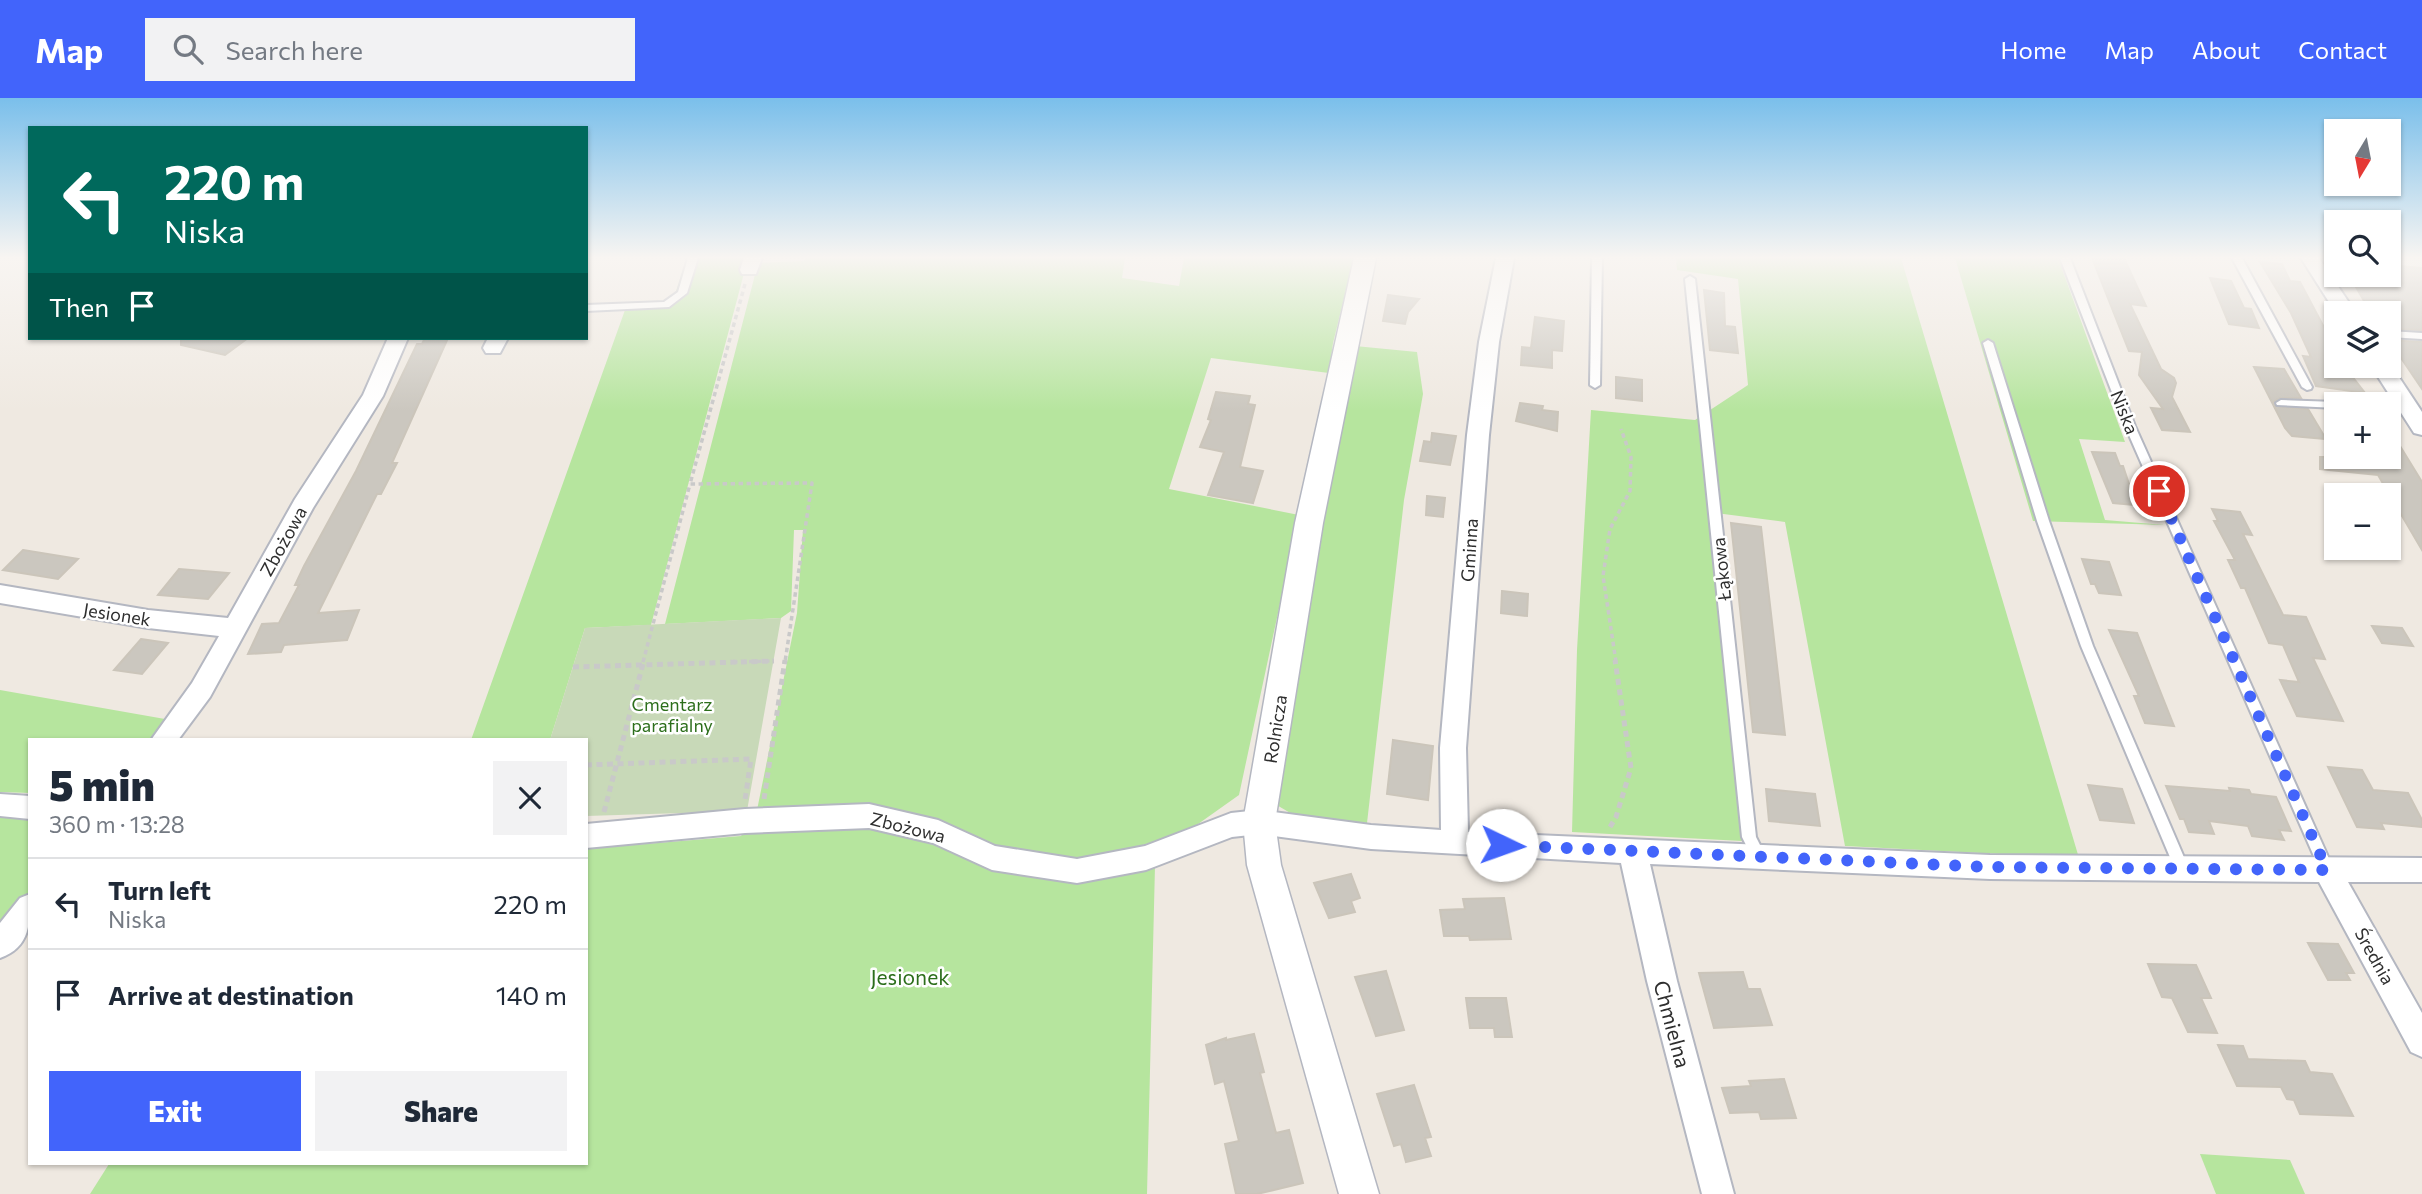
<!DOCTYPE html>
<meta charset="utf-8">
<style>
:root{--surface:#fff;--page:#f2f2f3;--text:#1f2937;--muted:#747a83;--line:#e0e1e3;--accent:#4264fb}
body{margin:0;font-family:Commissioner,sans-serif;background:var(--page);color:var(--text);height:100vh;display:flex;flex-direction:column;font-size:26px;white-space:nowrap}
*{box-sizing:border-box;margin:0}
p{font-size:23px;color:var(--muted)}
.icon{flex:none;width:38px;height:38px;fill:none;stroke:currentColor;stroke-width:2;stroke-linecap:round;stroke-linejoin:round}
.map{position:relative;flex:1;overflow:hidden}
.side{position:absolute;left:28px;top:640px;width:560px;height:427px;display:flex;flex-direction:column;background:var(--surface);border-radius:0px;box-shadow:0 2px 5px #0004}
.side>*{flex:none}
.guide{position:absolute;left:28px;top:28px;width:560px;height:214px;border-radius:0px;box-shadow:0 2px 5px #0004;background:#00695c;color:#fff;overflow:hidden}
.needle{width:46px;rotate:190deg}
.controls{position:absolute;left:2324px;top:21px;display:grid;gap:14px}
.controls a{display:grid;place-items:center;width:77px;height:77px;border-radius:0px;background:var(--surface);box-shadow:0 2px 5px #0004;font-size:35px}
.pin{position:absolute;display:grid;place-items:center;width:60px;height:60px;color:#fff;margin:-30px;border:4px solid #fff;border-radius:50%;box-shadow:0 2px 7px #0007}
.me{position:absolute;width:77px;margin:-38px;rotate:93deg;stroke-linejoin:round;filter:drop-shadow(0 0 5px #0008)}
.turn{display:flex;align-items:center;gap:24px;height:147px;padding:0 21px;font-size:32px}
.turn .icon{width:91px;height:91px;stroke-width:2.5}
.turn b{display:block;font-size:49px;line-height:60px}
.then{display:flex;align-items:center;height:66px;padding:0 21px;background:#0003;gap:14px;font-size:26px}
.round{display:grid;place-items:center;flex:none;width:74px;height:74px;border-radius:0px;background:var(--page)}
.overview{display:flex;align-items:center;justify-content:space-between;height:119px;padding:0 21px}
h1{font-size:42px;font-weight:800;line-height:52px}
.primary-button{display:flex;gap:14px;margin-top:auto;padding:14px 21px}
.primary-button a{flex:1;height:80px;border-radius:0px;background:var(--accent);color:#fff;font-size:28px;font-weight:800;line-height:80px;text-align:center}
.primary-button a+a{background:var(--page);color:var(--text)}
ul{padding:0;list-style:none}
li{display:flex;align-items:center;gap:21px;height:91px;padding:0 21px;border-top:2px solid var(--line)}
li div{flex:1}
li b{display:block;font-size:26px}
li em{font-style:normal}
header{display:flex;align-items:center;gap:42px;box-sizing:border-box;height:98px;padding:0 35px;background:var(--accent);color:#fff}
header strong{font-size:33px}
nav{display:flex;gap:38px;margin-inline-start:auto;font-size:24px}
.search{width:490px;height:63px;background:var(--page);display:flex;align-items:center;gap:18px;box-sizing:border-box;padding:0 24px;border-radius:0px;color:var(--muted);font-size:26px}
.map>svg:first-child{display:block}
</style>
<header>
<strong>Map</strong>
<div class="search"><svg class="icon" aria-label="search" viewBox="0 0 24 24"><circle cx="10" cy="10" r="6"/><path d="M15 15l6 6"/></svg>Search here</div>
<nav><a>Home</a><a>Map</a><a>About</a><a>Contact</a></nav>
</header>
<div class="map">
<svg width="2422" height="1096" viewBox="0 0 2422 1096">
<rect width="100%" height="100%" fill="#efe9e1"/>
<g fill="#b6e59e">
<path d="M687 160H748L651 527 585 530 550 642H471L625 212 629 205H664L674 199Z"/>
<path d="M806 160H1125L1122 180 1179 188 1184 160H1354L1333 245 1329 275 1211 260 1169 391 1299 417 1239 697 1184 736 1112 755 1155 768 1147 1096H90L109 1066H586V751L741 738 756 717 797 515 803 432H794L791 513 781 520 665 526 758 165 803 163Z"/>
<path d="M1676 160H1901L2079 760 1845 748 1785 424 1708 414 1742 743 1572 734 1577 552 1591 312 1695 322 1748 287 1738 181 1677 172Z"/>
<path d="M1955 160H2058L2125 344 2079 341 2105 422 2165 427 2033 423Z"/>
<path d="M1355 248 1417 254 1423 296 1404 402 1367 725 1292 716 1275 706 1337 333Z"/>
<path d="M0 592 165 621 151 642H30V695L0 694Z"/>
<path d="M0 718 30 721V795L0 833Z"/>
<path d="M2200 1056 2290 1062 2305 1096H2216Z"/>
</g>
<path fill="#c8d9b8" d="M781 520 747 713 586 718V642H550L585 530Z"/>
<g fill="#cbc7bf" stroke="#cbc5ba" stroke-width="2">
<path d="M2092 160H2124L2146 208 2130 206 2161 271 2174 280 2176 285 2172 299 2190 334 2162 332 2151 310 2163 311 2139 277 2142 254 2129 253Z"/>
<path d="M2260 164 2282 166 2290 183 2300 184 2336 252V268H2344L2365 295 2316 288 2303 258 2311 259 2291 215Z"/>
<path d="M2389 167 2422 170V232L2389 231V215H2371L2349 177H2389Z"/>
<path d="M2210 180 2231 183 2244 210 2251 211 2259 230 2229 226Z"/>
<path d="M1704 192 1724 195 1725 228 1735 229 1738 255 1710 252Z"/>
<path d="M1388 197 1419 201 1408 214 1405 226 1383 223Z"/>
<path d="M1535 219 1564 223 1562 253 1552 252V270L1521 267 1522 249 1531 250Z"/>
<path d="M181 240H248L225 257 181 247Z"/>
<path d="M425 240H448L392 365H397L381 396H377L318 515 359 512 347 542 284 547 281 554 248 556 262 526 279 525 299 487H295L304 468 356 373 417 246H422Z"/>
<path d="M2389 242 2422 244V291Z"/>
<path d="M2254 269 2284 271 2301 300H2280L2273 304 2275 308 2308 311 2326 341 2292 338 2285 330Z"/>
<path d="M1616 279 1642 282V303L1616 300Z"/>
<path d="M1216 294 1250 298 1248 306 1255 307 1240 369 1263 373 1253 405 1208 397 1224 354 1200 349 1211 322 1208 321Z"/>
<path d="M1520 305 1543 308 1542 312 1558 314 1557 333 1516 323Z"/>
<path d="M2389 330 2422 384V452L2378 377 2320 371V359H2389Z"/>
<path d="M1432 335 1456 338 1450 367 1420 363 1424 343 1431 344Z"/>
<path d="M2092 354 2115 355 2120 368H2123L2136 407 2113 405Z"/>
<path d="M1427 398 1445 400 1443 419 1426 417Z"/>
<path d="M2212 411 2240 414 2252 437 2243 436 2283 517 2306 519 2325 561 2313 560 2343 623 2297 618 2280 582 2299 584 2283 547 2269 545 2245 490H2241L2228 462H2235L2214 423H2218Z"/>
<path d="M1731 425 1761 429 1785 637 1753 634Z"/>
<path d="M23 452 78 461 58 481 3 472Z"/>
<path d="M2082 461 2109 464 2121 497 2099 495 2095 486H2091Z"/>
<path d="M179 471 229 475 208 501 158 497Z"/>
<path d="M1502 493 1528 496 1527 518 1501 515Z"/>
<path d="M2372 528 2402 530 2413 548 2382 545Z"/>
<path d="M2109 532 2137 535 2174 628 2145 625 2134 598H2139Z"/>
<path d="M141 541 168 545 142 576 114 572Z"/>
<path d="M1393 642 1433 648 1428 702 1387 696Z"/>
<path d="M2328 669 2362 672 2373 692 2408 695 2422 722V729L2381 725 2384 731 2357 729Z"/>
<path d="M2088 687 2122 691 2134 725 2100 722Z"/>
<path d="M2166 688 2230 693 2229 690 2249 692 2251 696 2276 699 2291 733 2279 732 2284 742 2252 738 2248 728 2209 723 2214 736 2189 734 2184 721H2180Z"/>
<path d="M1766 691 1815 696 1820 728 1769 723Z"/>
<path d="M1351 776 1360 800 1351 803 1355 814 1329 820 1314 785Z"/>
<path d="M1504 800 1511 841 1470 842 1469 838H1444L1440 812 1465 811 1463 801Z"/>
<path d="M2308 845 2338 846 2354 875H2346L2350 882H2328Z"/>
<path d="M2148 866 2196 867 2211 900H2201L2217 935 2188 934 2172 900 2162 899Z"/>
<path d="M1386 873 1404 932 1376 938 1355 879Z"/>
<path d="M1743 874 1748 891H1760L1772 927 1714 930 1699 875Z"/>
<path d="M1466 900H1506L1512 939H1495L1494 930H1470Z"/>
<path d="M1254 936 1264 974 1260 975 1276 1035 1289 1032 1303 1085 1257 1096H1236L1225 1046 1239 1043 1224 983 1215 986 1206 947 1226 940V942Z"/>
<path d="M2218 947 2243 948 2248 961 2305 963 2310 974 2332 976 2353 1018 2300 1016 2294 1002 2287 1001 2281 989 2237 988Z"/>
<path d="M1784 981 1796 1020 1761 1021 1759 1014 1730 1015 1722 990 1751 988 1749 983Z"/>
<path d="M1414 987 1431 1039 1425 1040 1431 1058 1406 1064 1401 1046 1394 1048 1377 996Z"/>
</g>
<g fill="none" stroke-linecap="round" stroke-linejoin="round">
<g stroke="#b4b7c1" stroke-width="4">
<g id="service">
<path d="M688 160H698L687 195 669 209 586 213V207L664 204 678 194Z"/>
<path d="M1592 160H1602L1600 287 1595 290 1590 287Z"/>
<path d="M2060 160H2070L2135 328 2334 772 2332 776 2327 778 2322 776 2320 772 2125 328Z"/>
<path d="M2232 160H2242L2312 289 2311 291 2307 292 2302 289Z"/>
<path d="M1690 178 1695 181 1756 739 1766 759 1764 763 1759 765 1754 763 1742 739 1685 181Z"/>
<path d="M2389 233 2422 235V241L2389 239Z"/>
<path d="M1988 242 1993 245 2049 423 2093 548 2189 771 2187 775 2182 777 2177 775 2175 771 2081 548 2037 423 1983 245Z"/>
<path d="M2281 302 2336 304 2341 306H2336V310L2277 307 2276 305Z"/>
<path d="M2389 307H2409L2414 310 2409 313H2389Z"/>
</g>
</g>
<g stroke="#b4b7c1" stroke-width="4">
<g id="minor">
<path d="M744 160H762L756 176H742L740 172Z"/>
<path d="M1496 160H1514L1499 244 1489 337 1466 650 1468 734 1990 757 2422 760V784H2348L2422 915V959L2411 954 2319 784 1990 781 1650 766 1677 883 1734 1096H1702L1647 883 1621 765 1371 751 1259 736 1232 739 1146 772 1077 785 992 772 933 745 869 730 745 735 586 750V726L745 711 869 706 938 722 995 748 1077 761 1145 748 1231 715 1259 712 1371 727 1441 732 1440 650 1467 337 1479 244Z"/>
<path d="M2301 160H2319L2356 215H2336Z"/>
<path d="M388 240H408L383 298 313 410 210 599 178 642H151L192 585 219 538 148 530 0 505V487L148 512 228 520 295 401 363 297Z"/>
<path d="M488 240H508L500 255H486L483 250Z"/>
<path d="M2389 264 2422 314V337L2414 335 2371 268H2389Z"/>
<path d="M0 696 30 698V721L0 718Z"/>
<path d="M30 796C30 824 31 849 0 860V825L20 800Z"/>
</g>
</g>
<g stroke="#b4b7c1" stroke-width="3">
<path id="tertiary" d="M1354 160H1376L1323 425 1275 724 1281 767 1379 1096H1339L1247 767 1243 724 1295 425Z"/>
</g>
<g stroke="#c9c9c9" stroke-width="3.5" stroke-dasharray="4.5 3.5" stroke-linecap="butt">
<path d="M745 186 690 386 812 385 785 564"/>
<path d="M643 564 690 386"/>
<path d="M733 564 774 563"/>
<path d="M1616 564 1603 478 1610 431 1630 393 1631 359 1621 331"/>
</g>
<g stroke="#c9c9c9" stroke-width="5" stroke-dasharray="6 4.5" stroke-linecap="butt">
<path d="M573 569 774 563"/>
<path d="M586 667 751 661 745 702"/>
<path d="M764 701 785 562"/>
<path d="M604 714 644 562"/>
<path d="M1610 729 1616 719 1631 670 1615 562"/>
</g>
<use href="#service" fill="#fff" fill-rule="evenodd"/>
<use href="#minor" fill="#fff" fill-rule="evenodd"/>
<use href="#tertiary" fill="#fff" fill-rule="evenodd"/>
</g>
<linearGradient id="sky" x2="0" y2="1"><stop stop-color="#7abfeb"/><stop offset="0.51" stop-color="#f8f5f2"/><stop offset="1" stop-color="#f8f5f2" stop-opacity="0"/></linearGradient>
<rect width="2422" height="313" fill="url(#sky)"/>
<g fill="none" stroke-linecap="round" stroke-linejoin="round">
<path stroke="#4264fb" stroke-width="12" stroke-dasharray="0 21.6" d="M1502 747 1990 769 2327 772 2159 393"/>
</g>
<g text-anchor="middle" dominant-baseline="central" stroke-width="5" stroke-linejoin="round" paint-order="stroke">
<g font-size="18" fill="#2e2e2e" stroke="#fff">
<text transform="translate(2125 314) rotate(68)">Niska</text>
<text transform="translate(283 443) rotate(-61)">Zbożowa</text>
<text transform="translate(1469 452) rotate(-86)">Gminna</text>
<text transform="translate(1721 471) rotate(-96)">Łąkowa</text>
<text transform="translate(117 516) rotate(9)">Jesionek</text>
<text transform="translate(1275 631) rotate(-81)">Rolnicza</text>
<text transform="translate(908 729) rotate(14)">Zbożowa</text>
<text transform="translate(2375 858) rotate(61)">Średnia</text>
</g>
<g font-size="18" fill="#2c6e1b" stroke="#fff">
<text x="672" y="606">Cmentarz<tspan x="672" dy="21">parafialny</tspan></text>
</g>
<g font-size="21" fill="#2c6e1b" stroke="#fff">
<text x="910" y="878">Jesionek</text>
</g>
<g font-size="21" fill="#2e2e2e" stroke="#fff">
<text transform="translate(1673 926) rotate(75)">Chmielna</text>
</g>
</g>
</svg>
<div class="controls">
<a><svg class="needle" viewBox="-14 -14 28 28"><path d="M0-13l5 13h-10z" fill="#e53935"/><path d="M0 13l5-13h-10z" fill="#747a83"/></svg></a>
<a><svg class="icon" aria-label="search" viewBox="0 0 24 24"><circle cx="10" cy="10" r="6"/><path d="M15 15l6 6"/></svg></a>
<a><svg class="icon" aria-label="layers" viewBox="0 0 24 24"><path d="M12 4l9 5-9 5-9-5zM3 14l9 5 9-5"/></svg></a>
<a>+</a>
<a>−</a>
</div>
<div class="pin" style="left:2159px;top:393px;background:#d93025"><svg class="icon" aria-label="arrive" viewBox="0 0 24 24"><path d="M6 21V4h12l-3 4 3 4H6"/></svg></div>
<svg class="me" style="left:1502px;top:747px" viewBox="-20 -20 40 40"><circle r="19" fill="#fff"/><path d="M0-13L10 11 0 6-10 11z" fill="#4264fb"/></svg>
<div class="guide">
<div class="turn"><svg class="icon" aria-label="left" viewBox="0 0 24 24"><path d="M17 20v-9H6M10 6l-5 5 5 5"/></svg><div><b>220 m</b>Niska</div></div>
<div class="then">Then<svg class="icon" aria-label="arrive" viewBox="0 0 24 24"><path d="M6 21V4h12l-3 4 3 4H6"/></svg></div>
</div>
<section class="side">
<div class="overview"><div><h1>5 min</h1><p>360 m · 13:28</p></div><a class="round"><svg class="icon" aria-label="close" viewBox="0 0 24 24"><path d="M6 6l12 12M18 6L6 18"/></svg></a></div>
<ul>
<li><svg class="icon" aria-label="left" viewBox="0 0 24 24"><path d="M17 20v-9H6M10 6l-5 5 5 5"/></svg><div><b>Turn left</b><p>Niska</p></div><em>220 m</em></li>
<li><svg class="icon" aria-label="arrive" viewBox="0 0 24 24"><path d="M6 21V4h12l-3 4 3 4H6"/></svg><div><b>Arrive at destination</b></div><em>140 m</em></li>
</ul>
<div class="primary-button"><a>Exit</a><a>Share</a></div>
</section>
</div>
